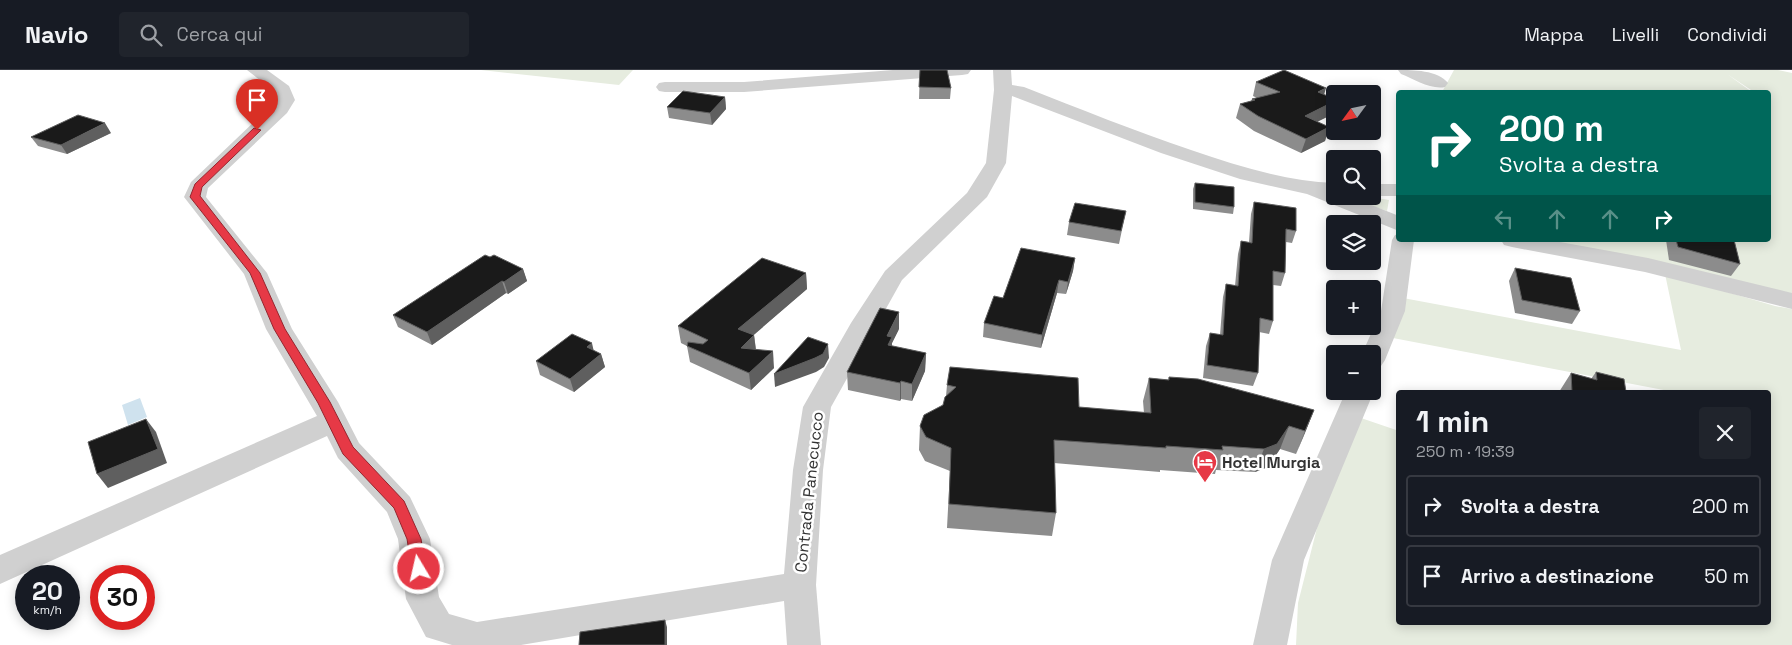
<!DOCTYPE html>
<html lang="it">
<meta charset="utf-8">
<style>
:root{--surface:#171b24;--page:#20242c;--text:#f1f3f6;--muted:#9ea1a6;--line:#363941}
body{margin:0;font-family:"Space Grotesk",sans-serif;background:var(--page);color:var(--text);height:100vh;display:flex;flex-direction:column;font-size:19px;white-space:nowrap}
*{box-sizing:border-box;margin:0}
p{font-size:16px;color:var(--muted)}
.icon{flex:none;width:28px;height:28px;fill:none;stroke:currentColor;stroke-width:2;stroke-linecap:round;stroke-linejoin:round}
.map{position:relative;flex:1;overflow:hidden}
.sheet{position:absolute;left:1396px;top:320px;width:375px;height:235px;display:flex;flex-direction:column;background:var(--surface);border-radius:5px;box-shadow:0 2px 12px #0003}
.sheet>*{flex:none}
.banner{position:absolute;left:1396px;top:20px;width:375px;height:152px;border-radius:5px;box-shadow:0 2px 12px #0003;background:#00695c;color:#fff;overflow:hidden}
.needle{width:32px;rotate:237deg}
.fabs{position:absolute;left:1326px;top:15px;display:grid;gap:10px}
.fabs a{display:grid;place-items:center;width:55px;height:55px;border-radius:5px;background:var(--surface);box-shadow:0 2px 12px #0003;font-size:25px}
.speed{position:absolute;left:15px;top:495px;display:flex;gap:10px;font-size:25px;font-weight:700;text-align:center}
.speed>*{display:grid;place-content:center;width:65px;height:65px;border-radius:50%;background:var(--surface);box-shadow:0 2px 12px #0003;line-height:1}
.speed small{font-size:12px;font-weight:400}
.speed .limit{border:8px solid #d22;background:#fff;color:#111}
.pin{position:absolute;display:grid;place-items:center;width:42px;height:42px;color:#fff;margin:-51px -21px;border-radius:50% 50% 50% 0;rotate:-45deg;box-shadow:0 0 5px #0007}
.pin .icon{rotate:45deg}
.me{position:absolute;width:55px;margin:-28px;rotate:351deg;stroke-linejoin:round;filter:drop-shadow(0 0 4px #0008)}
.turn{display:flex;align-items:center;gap:18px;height:105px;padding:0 20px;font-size:22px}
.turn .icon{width:65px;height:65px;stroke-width:2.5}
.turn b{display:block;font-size:35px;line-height:42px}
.lanes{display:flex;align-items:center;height:48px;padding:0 20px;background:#0003;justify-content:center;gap:25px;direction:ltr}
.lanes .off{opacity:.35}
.round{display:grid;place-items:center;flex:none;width:52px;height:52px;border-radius:5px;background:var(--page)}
.headline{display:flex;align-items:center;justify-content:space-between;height:85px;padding:0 20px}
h1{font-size:30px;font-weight:800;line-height:38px}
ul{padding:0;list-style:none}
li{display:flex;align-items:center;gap:15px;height:62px;margin:0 10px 8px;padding:0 10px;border:2px solid var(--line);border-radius:5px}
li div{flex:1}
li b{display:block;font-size:19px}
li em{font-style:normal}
header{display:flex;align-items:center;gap:30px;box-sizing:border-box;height:70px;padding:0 25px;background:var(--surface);border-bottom:1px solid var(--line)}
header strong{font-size:24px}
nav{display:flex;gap:28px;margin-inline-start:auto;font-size:18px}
.search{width:350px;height:45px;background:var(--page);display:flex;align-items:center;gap:12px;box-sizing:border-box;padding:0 18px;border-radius:5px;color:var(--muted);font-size:19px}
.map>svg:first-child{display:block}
</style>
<header>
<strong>Navio</strong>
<div class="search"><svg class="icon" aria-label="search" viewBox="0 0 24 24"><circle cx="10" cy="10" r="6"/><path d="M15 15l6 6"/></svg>Cerca qui</div>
<nav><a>Mappa</a><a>Livelli</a><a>Condividi</a></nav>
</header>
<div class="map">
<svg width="1792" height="575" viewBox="0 0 1792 575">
<rect width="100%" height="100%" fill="#fff"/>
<g fill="#e6ecdf">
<path d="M481 0H633L619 15Z"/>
<path d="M1454 0H1778L1792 3V227L1526 170H1769V22H1754L1727 4 1752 22H1442Z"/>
<path d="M1343 126H1364L1389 130 1387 141Z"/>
<path d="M1665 204 1775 236 1792 239V575H1296L1298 533 1317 458 1361 348 1399 361V552H1769V322H1674L1393 268 1403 228 1681 280Z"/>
</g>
<path fill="#cfe2ee" d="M140 328 147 347 128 355 122 335Z"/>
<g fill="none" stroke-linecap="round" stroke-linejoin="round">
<g fill="#d0d0d0" fill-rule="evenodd">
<path d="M247 0H267L289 16 295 30 287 43 208 118 206 127 267 203 292 259 338 332 359 373 410 427 430 469 439 527 449 544 477 552 784 504 793 400 803 337 851 253 885 201 967 123 986 93 994 20 993 0H1011L1012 15 1024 17C1080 39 1135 61 1191 80 1238 96 1285 111 1335 113V126H1349L1399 146V161L1307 124 1240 109 1161 83 1012 26 1006 93 987 127 902 210 831 337 823 400 816 515 821 575H787L784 531 521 575H452L426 567 406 529 398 469 387 442 338 388 327 366 0 514V485L317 346 266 259 244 204 184 127 191 112 277 30 275 22Z"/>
<path d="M893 0H971L968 4 962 5 744 22H665L659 21 656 17 659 13 665 12H744Z"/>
<path d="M1398 0C1413 0 1438 0 1448 13L1445 17C1431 20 1414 9 1401 4Z"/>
<path d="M1372 114H1399V126H1371Z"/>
<path d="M1399 164V170H1414L1405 241 1385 290 1381 296 1372 299V284H1362L1381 241 1392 170 1395 165Z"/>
<path d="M1501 170H1549L1648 188 1792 223V239L1645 202 1512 177 1504 175Z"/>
<path d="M1372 319 1374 321 1304 490 1287 575H1253L1272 490 1346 321H1372Z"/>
</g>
</g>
<g fill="#8c8c8c">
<path d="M920 0 951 18 950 29H919Z"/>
<path d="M1256 12 1324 25 1333 44 1317 52 1329 57 1325 71 1301 83 1254 61 1236 48 1240 34 1251 31 1252 29 1257 28 1253 26Z"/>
<path d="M725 27 726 39 712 55 669 48 667 37Z"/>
<path d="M111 63 67 84 38 76 31 67Z"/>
<path d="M1195 113 1234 137 1233 144 1193 139V119Z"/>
<path d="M1254 132 1296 161 1292 173 1286 172 1285 203 1281 216 1273 215V251L1269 264 1259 262 1258 303 1253 316 1203 308 1206 276 1210 263 1220 265 1223 227 1226 214 1235 216 1238 184 1241 171 1249 172 1251 144Z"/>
<path d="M1126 141 1119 174 1067 165 1069 152Z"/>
<path d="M1666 170H1734L1740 194 1731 206 1669 190Z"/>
<path d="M1075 188 1073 201 1066 224 1057 223 1041 278 983 267 984 253 1003 228Z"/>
<path d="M1515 198 1580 241 1572 254 1515 243 1509 211Z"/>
<path d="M523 199 527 211 508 224 506 223 432 275 398 257 393 245Z"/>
<path d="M806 203 807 219 753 265H754L756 279 774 298 751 320 690 292 687 276 681 273 678 256Z"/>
<path d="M899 259 892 273V276L926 283 925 301 912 331 901 329 900 331 848 320 847 302Z"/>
<path d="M594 281 601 284 605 297 574 322 540 305 536 291Z"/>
<path d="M1596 302 1626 322H1559L1571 303 1591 309Z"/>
<path d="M1169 307 1314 340 1296 384 1280 379 1268 397 1255 402 1216 400 1215 404 1160 400V402L1054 393 1056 443 1052 466 947 458 950 401 925 391 919 380 920 356 943 335 946 326 947 315 1079 337 1144 343 1143 331 1149 308 1168 310Z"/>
</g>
<g fill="#5f5f5f">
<path d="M1326 18 1322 32 1318 22Z"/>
<path d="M725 27 726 39 712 55 710 43Z"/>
<path d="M1335 31V37L1333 44 1300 60 1305 46Z"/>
<path d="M105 53 111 63 67 84 61 75Z"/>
<path d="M1329 57 1325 71 1301 83 1306 69Z"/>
<path d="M1075 188 1073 201 1066 224 1068 212Z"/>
<path d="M523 199 527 211 508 224 504 212Z"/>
<path d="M806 203 807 219 741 276 738 259Z"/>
<path d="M1059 210 1057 223 1041 278 1042 265Z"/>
<path d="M502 211 506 223 432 275 427 262Z"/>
<path d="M899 242V259L892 273V285L888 293 887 266Z"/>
<path d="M754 265 756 282 741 278Z"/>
<path d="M592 273 595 287 587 277Z"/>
<path d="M828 274 829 288 824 297 816 302 775 317 774 304Z"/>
<path d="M773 281 774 298 751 320 749 303Z"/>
<path d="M926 283 925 301 912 331V314Z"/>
<path d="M601 284 605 297 574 322 570 309Z"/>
<path d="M901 311V329L900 331V313Z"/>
<path d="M1314 340 1305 363 1296 384 1305 361Z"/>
<path d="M146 349 156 362 167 393 108 418 97 404Z"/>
<path d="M1289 356 1280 379 1268 397 1255 402 1264 379Z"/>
<path d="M665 550 667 557V575H665Z"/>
</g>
<g fill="#1a1a1a" stroke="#5f5f5f">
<path d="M920 0H947L951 18 919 17Z"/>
<path d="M1284 0 1326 18 1318 22 1335 29V31L1305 46 1329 57 1306 69 1258 46 1240 34 1255 30 1252 29 1280 22 1256 12Z"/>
<path d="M683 21 725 27 710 43 667 37Z"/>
<path d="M78 45 105 53 61 75 31 67Z"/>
<path d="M1195 113 1234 117V137L1195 132Z"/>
<path d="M1254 132 1296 138V161L1286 159 1285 203 1273 201V251L1260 248 1258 303 1207 295 1210 263 1223 265 1226 214 1238 216 1241 171 1252 173Z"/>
<path d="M1075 133 1126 141 1121 161 1069 152Z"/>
<path d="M1676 170H1734L1740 194 1678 177Z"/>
<path d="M1021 178 1075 188 1068 212 1059 210 1042 265 984 253 994 226 1003 228Z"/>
<path d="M485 185 490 187 494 185 523 199 504 212 502 211 427 262 393 245Z"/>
<path d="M762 188 806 203 738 259 754 265 741 278 773 281 749 303 687 276 688 272 703 274 708 270 678 256Z"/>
<path d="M1515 198 1571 208 1580 241 1522 230Z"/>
<path d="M880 238 899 242 887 266 892 267 888 275 926 283 912 314 901 311 900 313 847 302Z"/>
<path d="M572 264 592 273 587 277 601 284 570 309 536 291Z"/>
<path d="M808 267 828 274 823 284 815 288 774 304Z"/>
<path d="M950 297 1078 308 1079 337 1151 343 1149 308 1169 310V307L1198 309 1314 340 1305 361 1289 356 1277 374 1264 379 1222 376 1223 380 1166 376V378L1054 370 1056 443 949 434 951 378 926 367 920 356 924 345 943 335 945 327 956 317 947 315Z"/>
<path d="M1596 302 1624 309 1626 322H1572L1571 303 1597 310Z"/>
<path d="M146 349 158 379 97 404 88 372Z"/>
<path d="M665 550V575H579L580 562Z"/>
</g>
<path fill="#e63946" stroke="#96252e" d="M254 58 261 60 202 117 200 126 260 203 285 259 330 332 353 377 404 431 421 469 426 499 424 503 419 505 414 503 412 499 407 469 394 438 343 384 318 333 274 259 250 203 190 127 195 114Z"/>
<defs>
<g id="hotel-pin" transform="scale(1.25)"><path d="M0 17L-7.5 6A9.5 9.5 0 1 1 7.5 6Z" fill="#e63946" stroke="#fff"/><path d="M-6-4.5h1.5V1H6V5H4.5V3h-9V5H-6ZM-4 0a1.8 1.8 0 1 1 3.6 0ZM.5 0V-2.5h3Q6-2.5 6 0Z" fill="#fff"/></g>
</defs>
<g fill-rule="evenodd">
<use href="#hotel-pin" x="1205" y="392"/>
</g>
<g text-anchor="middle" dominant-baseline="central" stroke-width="5" stroke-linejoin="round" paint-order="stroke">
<g font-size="16" font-weight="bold" fill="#333" stroke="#fff" text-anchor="start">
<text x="1222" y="392">Hotel Murgia</text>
</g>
<g font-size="16" fill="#333" stroke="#fff">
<text transform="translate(809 422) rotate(-84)">Contrada Panecucco</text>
</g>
</g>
</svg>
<div class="fabs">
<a><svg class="needle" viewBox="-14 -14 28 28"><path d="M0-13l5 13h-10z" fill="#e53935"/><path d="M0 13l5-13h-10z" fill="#9ea1a6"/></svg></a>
<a><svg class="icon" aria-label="search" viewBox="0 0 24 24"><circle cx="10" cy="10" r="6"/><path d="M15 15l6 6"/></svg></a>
<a><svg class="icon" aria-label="layers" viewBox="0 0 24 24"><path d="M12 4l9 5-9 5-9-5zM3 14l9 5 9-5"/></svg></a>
<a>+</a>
<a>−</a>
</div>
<div class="speed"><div>20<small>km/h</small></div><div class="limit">30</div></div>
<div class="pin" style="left:257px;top:60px;background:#d93025"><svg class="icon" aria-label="arrive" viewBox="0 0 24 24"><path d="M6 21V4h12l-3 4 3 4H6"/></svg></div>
<svg class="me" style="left:419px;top:499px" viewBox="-20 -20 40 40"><circle r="17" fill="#e63946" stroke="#fff" stroke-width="3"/><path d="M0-11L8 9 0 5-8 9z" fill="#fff"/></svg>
<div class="banner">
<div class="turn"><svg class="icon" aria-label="right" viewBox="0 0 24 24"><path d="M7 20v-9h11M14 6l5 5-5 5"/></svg><div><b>200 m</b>Svolta a destra</div></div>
<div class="lanes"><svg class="icon off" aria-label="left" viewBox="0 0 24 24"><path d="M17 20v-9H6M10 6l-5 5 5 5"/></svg><svg class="icon off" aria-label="ahead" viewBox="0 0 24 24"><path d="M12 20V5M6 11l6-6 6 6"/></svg><svg class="icon off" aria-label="ahead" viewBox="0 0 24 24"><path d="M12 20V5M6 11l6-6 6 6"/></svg><svg class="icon" aria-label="right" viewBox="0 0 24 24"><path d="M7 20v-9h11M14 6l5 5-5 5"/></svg></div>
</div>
<section class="sheet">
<div class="headline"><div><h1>1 min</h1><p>250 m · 19:39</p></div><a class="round"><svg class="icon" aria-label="close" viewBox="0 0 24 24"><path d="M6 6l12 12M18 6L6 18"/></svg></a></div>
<ul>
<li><svg class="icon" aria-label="right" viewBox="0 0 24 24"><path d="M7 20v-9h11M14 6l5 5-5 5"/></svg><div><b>Svolta a destra</b></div><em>200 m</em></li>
<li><svg class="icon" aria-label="arrive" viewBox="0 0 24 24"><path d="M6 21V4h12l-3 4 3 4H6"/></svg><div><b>Arrivo a destinazione</b></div><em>50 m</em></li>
</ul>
</section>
</div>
